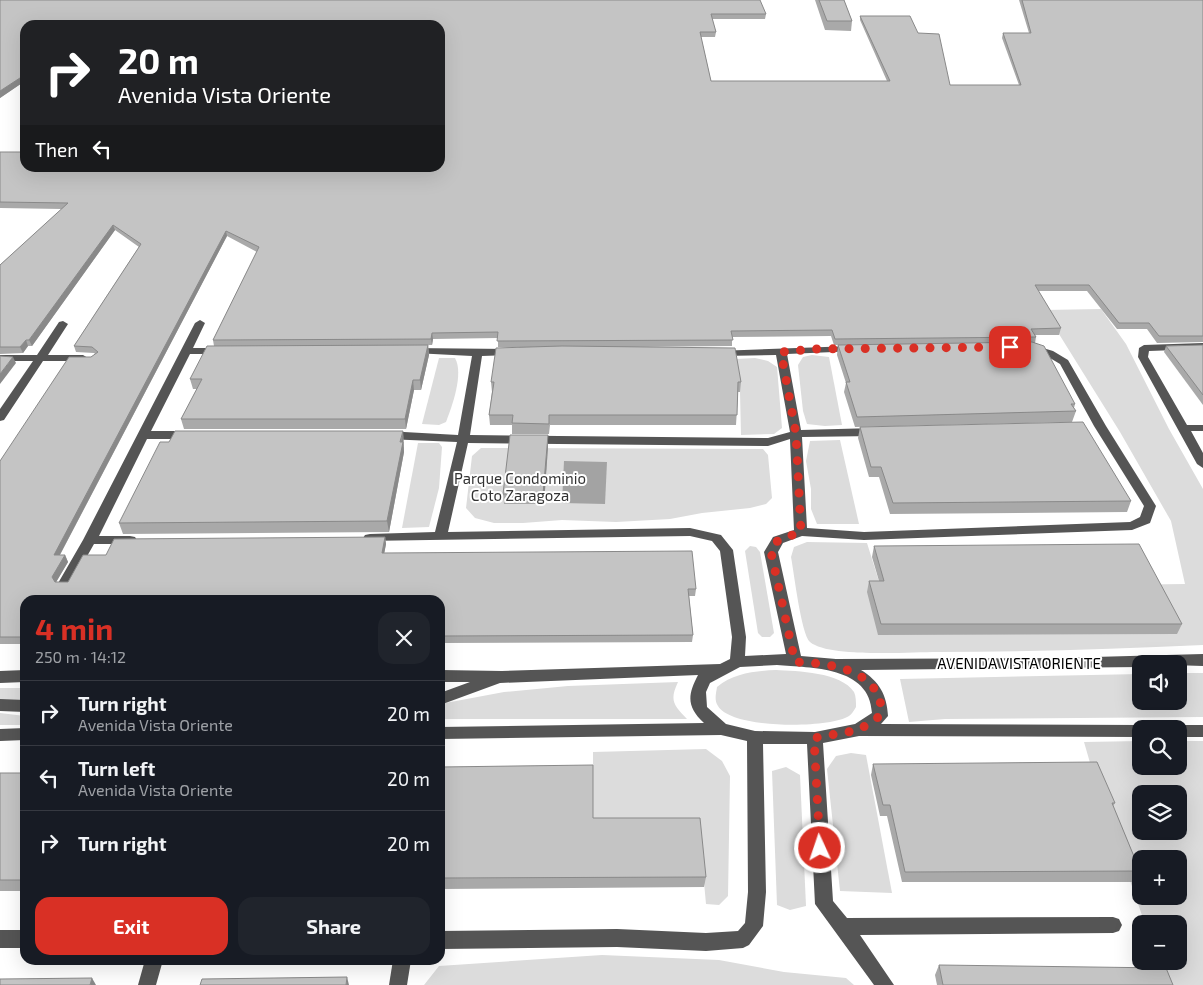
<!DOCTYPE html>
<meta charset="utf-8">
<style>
:root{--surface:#171b24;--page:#20242c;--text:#f1f3f6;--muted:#9ea1a6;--line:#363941;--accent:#d93025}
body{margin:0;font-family:"Exo 2",sans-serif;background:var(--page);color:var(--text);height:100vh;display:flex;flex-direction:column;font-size:19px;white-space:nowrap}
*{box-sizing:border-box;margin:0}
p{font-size:16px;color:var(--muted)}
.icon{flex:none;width:28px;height:28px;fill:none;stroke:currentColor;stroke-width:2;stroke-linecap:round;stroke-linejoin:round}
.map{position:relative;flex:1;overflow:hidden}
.sheet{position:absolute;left:20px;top:595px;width:425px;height:370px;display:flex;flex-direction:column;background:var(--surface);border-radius:15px;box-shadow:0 5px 20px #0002}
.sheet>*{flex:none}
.hud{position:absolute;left:20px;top:20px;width:425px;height:152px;border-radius:15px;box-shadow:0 5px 20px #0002;background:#202124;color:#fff;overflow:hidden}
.fabs{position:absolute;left:1132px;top:655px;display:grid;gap:10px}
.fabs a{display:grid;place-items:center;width:55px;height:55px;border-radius:10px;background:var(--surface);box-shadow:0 5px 20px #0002;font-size:25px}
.pin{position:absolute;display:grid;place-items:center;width:42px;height:42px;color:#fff;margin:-21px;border-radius:10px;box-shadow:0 2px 8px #0006}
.me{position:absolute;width:55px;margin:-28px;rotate:357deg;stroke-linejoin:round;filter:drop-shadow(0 0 4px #0008)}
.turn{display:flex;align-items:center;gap:18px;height:105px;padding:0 15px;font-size:22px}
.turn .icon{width:65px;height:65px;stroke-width:2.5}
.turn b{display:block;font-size:35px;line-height:42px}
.then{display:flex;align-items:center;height:48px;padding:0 15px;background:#0003;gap:10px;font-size:19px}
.round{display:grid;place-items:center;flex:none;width:52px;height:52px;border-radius:15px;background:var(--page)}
.overview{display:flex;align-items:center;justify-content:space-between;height:85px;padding:0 15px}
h1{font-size:30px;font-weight:700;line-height:38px;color:var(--accent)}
.cta{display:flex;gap:10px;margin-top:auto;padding:10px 15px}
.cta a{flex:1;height:58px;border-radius:15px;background:var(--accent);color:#fff;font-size:20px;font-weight:700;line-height:58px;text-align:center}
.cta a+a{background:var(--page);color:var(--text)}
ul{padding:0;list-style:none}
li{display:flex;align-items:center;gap:15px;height:65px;padding:0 15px;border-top:1px solid var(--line)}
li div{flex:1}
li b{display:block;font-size:19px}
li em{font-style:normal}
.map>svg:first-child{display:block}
</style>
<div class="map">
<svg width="1203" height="985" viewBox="0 0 1203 985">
<rect width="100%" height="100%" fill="#fff"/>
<g fill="#dcdcdc" fill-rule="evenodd">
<path d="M1101 309 1126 344 1169 429 1203 489V645C1114 649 1026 652 937 652 911 652 829 658 810 642 801 634 794 572 791 557L794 547 807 542 867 543 881 588 1185 584 1171 521 1120 432 1044 310Z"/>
<path d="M812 355 829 357 842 425 825 426 807 424 803 411 798 365 803 357Z"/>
<path d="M439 358H455C464 374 452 406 446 422L439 425 422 424Z"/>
<path d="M755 358 768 361 777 367 782 428 774 434 741 435 740 392 736 359Z"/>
<path d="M840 440 859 524H817L811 509V489L806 461 810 441Z"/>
<path d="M418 443H439L442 447 439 488 429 527 402 528Z"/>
<path d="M481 448 763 449 768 455 772 498 766 504 750 508 702 513 670 519 616 522 562 520 523 523H494L475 518 466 508 472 456Z"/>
<path d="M750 546 756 547 760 552 774 633 770 637H762L758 633 745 551Z"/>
<path d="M776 670C797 671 841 672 854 692 856 696 856 702 856 707 854 710 852 714 849 716 828 729 731 729 718 706 714 700 716 694 717 687 734 673 754 671 776 670Z"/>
<path d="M1179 673H1203V717L945 719 909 722 900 679 1141 674V701H1179Z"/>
<path d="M678 682C669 701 674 705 687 719H440V704L504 692 568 686Z"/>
<path d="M0 688H25V701L0 700Z"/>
<path d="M0 713 25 716V725H0Z"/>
<path d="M1141 741V766H1179V741H1203V985H1165L1158 961H1179V924H1145L1093 773 1084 742ZM1141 794H1179V831H1141ZM1141 859H1179V896H1141Z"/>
<path d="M706 749 722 761 730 776 728 896 719 905 706 904 699 828 593 820V752Z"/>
<path d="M851 753 866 755 892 893 840 891 827 769 836 756Z"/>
<path d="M786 767 800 775 806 906 790 910 777 905 772 771Z"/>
<path d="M602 955 719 960 784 972 846 978 854 985H424L439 966Z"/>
</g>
<path fill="#a3a3a3" d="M564 461 607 462 605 504 562 503Z"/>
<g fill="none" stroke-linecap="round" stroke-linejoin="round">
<g fill="#555" fill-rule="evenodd">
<path d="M200 320 205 323 193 348H221L226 351 221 354H190L151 431H189L195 435 189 439H147L99 536H130L135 537 137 540 135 543 130 544H94L69 588H59L57 585 83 540 195 323Z"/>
<path d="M63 321 68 324 48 355H83L88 358 83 361H43L4 420 0 421V409L33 361H0V355H37L59 322Z"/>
<path d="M1203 343V349L1149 351 1148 357 1187 425H1203V431H1191L1203 453V468L1197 464 1138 357 1139 348 1144 345Z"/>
<path d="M1033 345 1053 351 1068 360 1106 426 1156 506 1150 523 1132 530 864 540 802 536 783 543 778 552 801 656 836 659 1057 658 1203 654V666L1141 664V667L861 670C879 681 887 695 888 716L881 724 1141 725 1148 729H1141V737L859 736 823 743 833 901 847 918 1113 917 1119 919 1122 925 1119 931 1113 933 860 935 894 985H874L815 904 807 744H763L766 892 763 926 749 945 743 948 706 951 617 947 440 949V931L617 929 706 933 738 931 745 923 748 892 747 741 721 735 440 739V727L704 723C687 707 687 696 698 675L500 683 440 705V693L470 682H440V670L502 671 720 664 730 659 732 637 720 551 712 541 690 536 365 541 363 538 365 535 370 534 435 532 457 442 386 439 380 435 386 431 458 435 472 356 414 353 410 352 409 350 410 348 511 349 516 352 511 355 482 356 470 435 768 438 790 432 776 355 721 356 717 355 716 353 717 351 853 346 858 349 857 351 787 354 801 430 875 428 881 432 875 436 802 437 807 528 864 532 1130 522 1140 517 1144 506 1094 426 1060 364 1045 355 1029 350 1028 348ZM790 439 794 530 773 537 764 552 786 654 745 656 746 637 733 550 721 535 690 528 448 532 468 443 768 446ZM777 665C811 668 870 666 872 713L855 724 815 732 755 731 726 724 707 707 706 692 710 683 740 667Z"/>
<path d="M25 670V682L0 683V671Z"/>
<path d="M0 699 25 700V712L0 711Z"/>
<path d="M1179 725H1203V737H1179V729H1172Z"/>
<path d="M25 728V740L0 741V729Z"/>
<rect x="0" y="930" width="25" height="18"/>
<path d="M145 960H163L156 985H138Z"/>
<path d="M393 960H411L407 985H389Z"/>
</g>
</g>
<g fill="#a9a9a9">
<path d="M0 0 766 14 765 19H712L716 32 715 37H701L711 81H887L860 20V16L918 33 950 85H1019L1002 38 1003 33H1029L1019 0H1203V342L1157 343 1147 329H1117L1087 291H1038L1061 328 1059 335H1035L1036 337 1035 343 1075 404 1074 408 1076 411 1072 422 855 427 844 392 846 383 837 355 838 345H882H834L831 336 732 337V346L631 347 741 382 740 392H738L736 425H550L549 434H512V425H490L489 415 492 392 491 382 519 347H498V338L433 339 432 345H428L429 355 421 390H414L406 429H184L181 419 197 389H193L190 379 214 346 213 340 257 252 227 236 60 555H65L68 562 56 582H68L106 555 385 537 386 544 384 553 696 589 695 596H689L693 635 692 642 440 643V600H25V644H0V461L91 357 95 354 94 353 76 352 74 346 139 247 115 230 32 346H28L23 353 0 354V265L62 209 0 208V152L440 168V25H25V81L0 98Z"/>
<path d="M815 0H844L852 21 851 31 825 30Z"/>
<path d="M1203 345V405L1164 352 1166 346Z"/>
<path d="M860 427 1131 501 1127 512 890 514 879 477H869L858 438Z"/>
<path d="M403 431 404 452 389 532 123 534 119 523Z"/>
<path d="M548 446 544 504H504L503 494Z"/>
<path d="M874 546 1182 624 1177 634 878 635 867 592 869 581H879L872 557Z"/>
<path d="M873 764 1115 803 1113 806 1140 871 1134 882H902L887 816H880L871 775Z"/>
<path d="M440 767 593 818 706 877 704 887 440 889Z"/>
<rect x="0" y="773" width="25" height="118"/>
<path d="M939 965 1173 985H937L935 975Z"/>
</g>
<g fill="#898989">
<path d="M23 76 25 81 0 98V91Z"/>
<path d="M113 225 115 230 32 346 29 340Z"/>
<path d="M226 231 227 236 56 562 54 555Z"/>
<path d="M432 333 433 339 432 345 431 339Z"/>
<path d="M26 340 28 346 23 353 20 347Z"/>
<path d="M428 345 429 355 421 390 420 380Z"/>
<path d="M13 357 16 363 0 384V374Z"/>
<path d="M413 380 414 390 406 429 405 419Z"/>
<path d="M403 431 404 452 389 532 387 521Z"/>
<path d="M548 435V446L544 504 543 494Z"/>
<path d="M385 537 386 544 383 560 382 553Z"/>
<path d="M65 555 68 562 55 584 52 577Z"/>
<path d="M347 977 349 985H346Z"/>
<path d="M92 978 96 985H90Z"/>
</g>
<g fill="#c4c4c4" stroke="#898989">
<path d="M0 0H760L766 14H711L716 32H700L711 81H890L860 16H910L918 33 939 34 950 85H1021L1003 33H1031L1022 0H1203V336H1159L1149 323H1119L1089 285H1035L1061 328 1031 329 1036 337 835 339 832 330 731 331 733 340 497 341 498 332 432 333 431 339 213 340 259 247 226 231 54 555H65L52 577 55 582H68L83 555H106L114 539 385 537 382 553 692 551 696 589H688L693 635 440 636V600H25V637H0V461L69 357H91L98 352 92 347 74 346 141 244 113 225 29 340H26L20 347H0V265L68 203 0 202V152H25V168H440V25H25V76H23L0 91Z"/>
<path d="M819 0H844L852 21H827Z"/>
<path d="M1032 342 1044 346 1075 404H1071L1076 411 857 417 846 382H850L838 345Z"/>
<path d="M428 345 420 380H413L405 419H181L202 379H190L207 346Z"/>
<path d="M1203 345V395L1166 346Z"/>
<path d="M562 346 735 348 741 382H738L737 415H549V424L512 423 513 415H489L494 382H491L496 348Z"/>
<path d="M0 356 13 357 0 374Z"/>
<path d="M1083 422 1131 501 893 503 881 467H871L860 427Z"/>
<path d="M175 431H403L400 442H403L387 521 119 523 160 442H169Z"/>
<path d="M510 435H548L543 494H503Z"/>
<path d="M1139 544 1182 624H881L869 581H884L874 546Z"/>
<path d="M1097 762 1115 803H1112L1140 871 905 872 890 805H883L873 764Z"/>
<path d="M593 765V818H700L706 877 440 878V767Z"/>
<rect x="0" y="773" width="25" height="107"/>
<path d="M939 965 1166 968 1173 985H943Z"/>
<path d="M347 977 346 985H200L202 979Z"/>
<path d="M92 978 90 985H0V979Z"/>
</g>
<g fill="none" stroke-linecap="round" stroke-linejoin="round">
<path stroke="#d93025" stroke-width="9" stroke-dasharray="0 16.2" d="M820 848 814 738 859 730 880 716C880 711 881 705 880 700 869 667 824 663 795 662L771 552 778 540 801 532 796 434 781 352 816 349 1010 347"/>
</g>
<g text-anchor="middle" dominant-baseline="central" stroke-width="4" stroke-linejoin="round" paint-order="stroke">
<g font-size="15" fill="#333" stroke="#fff">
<text x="520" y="478">Parque Condominio<tspan x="520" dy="17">Coto Zaragoza</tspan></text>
</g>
<g font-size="15" fill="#000" stroke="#fff">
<text x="1019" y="663">AVENIDA VISTA ORIENTE</text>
</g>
</g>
</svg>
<div class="fabs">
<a><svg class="icon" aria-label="sound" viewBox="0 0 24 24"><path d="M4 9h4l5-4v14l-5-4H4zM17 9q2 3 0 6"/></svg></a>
<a><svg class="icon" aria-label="search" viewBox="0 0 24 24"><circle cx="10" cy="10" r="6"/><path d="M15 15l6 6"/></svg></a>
<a><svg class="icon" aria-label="layers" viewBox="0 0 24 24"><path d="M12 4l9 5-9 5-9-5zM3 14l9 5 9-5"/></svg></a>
<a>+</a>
<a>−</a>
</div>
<div class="pin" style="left:1010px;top:347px;background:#d93025"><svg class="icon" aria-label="arrive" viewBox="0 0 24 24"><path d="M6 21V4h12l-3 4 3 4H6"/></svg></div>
<svg class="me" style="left:820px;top:848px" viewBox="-20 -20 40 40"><circle r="17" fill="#d93025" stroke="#fff" stroke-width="3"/><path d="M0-11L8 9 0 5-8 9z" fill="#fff"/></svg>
<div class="hud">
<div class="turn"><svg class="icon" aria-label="right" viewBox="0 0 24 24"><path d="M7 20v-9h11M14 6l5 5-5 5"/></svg><div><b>20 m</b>Avenida Vista Oriente</div></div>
<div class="then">Then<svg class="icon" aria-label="left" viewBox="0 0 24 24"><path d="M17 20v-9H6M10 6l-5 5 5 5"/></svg></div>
</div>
<section class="sheet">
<div class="overview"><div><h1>4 min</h1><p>250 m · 14:12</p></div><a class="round"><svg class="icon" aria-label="close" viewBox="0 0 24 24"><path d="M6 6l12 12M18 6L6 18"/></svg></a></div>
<ul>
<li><svg class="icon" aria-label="right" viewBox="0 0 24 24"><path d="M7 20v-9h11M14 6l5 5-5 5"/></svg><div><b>Turn right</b><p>Avenida Vista Oriente</p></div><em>20 m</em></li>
<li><svg class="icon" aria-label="left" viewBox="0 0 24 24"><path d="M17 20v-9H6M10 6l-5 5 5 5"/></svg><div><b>Turn left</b><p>Avenida Vista Oriente</p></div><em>20 m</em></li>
<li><svg class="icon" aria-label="right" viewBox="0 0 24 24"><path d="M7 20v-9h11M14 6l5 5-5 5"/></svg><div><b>Turn right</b></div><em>20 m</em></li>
</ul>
<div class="cta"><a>Exit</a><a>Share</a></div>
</section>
</div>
